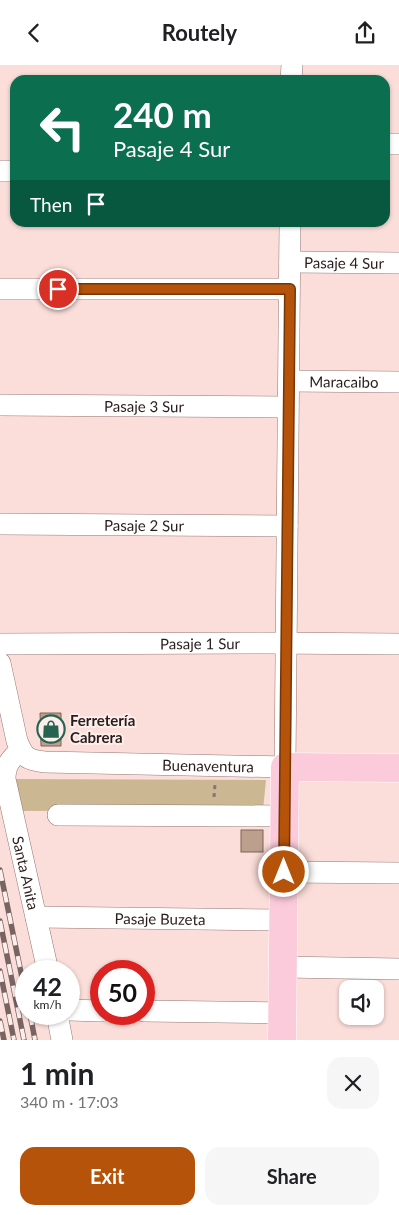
<!DOCTYPE html>
<meta charset="utf-8">
<style>
:root{--surface:#fff;--page:#f6f6f6;--text:#202124;--muted:#757577;--accent:#b45309}
body{margin:0;font-family:Lato,sans-serif;background:var(--page);color:var(--text);height:100vh;display:flex;flex-direction:column;font-size:19px;white-space:nowrap}
*{box-sizing:border-box;margin:0}
p{font-size:16px;color:var(--muted)}
.icon{flex:none;width:28px;height:28px;fill:none;stroke:currentColor;stroke-width:2;stroke-linecap:round;stroke-linejoin:round}
.map{position:relative;height:975px;overflow:hidden}
.panel{display:flex;flex-direction:column;background:var(--surface);flex:1}
.panel>*{flex:none}
.hud{position:absolute;left:10px;top:10px;width:380px;height:152px;border-radius:15px;box-shadow:0 1px 4px #0004;background:#0b6e4f;color:#fff;overflow:hidden}
.tools{position:absolute;left:339px;top:915px;display:grid;gap:10px}
.tools a{display:grid;place-items:center;width:45px;height:45px;border-radius:10px;background:var(--surface);box-shadow:0 1px 4px #0004;font-size:25px}
.speed{position:absolute;left:15px;top:895px;display:flex;gap:10px;font-size:25px;font-weight:700;text-align:center}
.speed>*{display:grid;place-content:center;width:65px;height:65px;border-radius:50%;background:var(--surface);box-shadow:0 1px 4px #0004;line-height:1}
.speed small{font-size:12px;font-weight:400}
.speed .limit{border:8px solid #d22;background:#fff;color:#111}
.pin{position:absolute;display:grid;place-items:center;width:42px;height:42px;color:#fff;margin:-21px;border:2px solid #fff;border-radius:50%;box-shadow:0 1px 5px #0007}
.me{position:absolute;width:55px;margin:-28px;rotate:0deg;stroke-linejoin:round;filter:drop-shadow(0 0 4px #0008)}
.turn{display:flex;align-items:center;gap:18px;height:105px;padding:0 20px;font-size:22px}
.turn .icon{width:65px;height:65px;stroke-width:2.5}
.turn b{display:block;font-size:35px;line-height:42px}
.then{display:flex;align-items:center;height:48px;padding:0 20px;background:#0003;gap:10px;font-size:19px}
.round{display:grid;place-items:center;flex:none;width:52px;height:52px;border-radius:15px;background:var(--page)}
.headline{display:flex;align-items:center;justify-content:space-between;height:85px;padding:0 20px}
h1{font-size:30px;font-weight:700;line-height:38px}
.action{display:flex;gap:10px;margin-top:auto;padding:10px 20px}
.action a{flex:1;height:58px;border-radius:15px;background:var(--accent);color:#fff;font-size:20px;font-weight:700;line-height:58px;text-align:center}
.action a+a{background:var(--page);color:var(--text)}
header{display:flex;justify-content:space-between;align-items:center;height:65px;padding:0 20px;background:var(--surface);font-size:22px;font-weight:700}
.map>svg:first-child{display:block}
</style>
<header><svg class="icon" aria-label="back" viewBox="0 0 24 24"><path d="M15 5l-7 7 7 7"/></svg>Routely<svg class="icon" aria-label="share" viewBox="0 0 24 24"><path d="M12 15V3M7 8l5-5 5 5M5 13v7h14v-7"/></svg></header>
<div class="map">
<svg width="399" height="975" viewBox="0 0 399 975">
<rect width="100%" height="100%" fill="#fbddd9"/>
<path fill="#cbb893" d="M15 714 266 715 263 745 20 746Z"/>
<g fill="#bca08d" stroke="#7e6453">
<path d="M40 648H61V681H41Z"/>
<rect x="241" y="765" width="22" height="22"/>
</g>
<g fill="none" stroke-linecap="round" stroke-linejoin="round">
<g stroke="#987773" stroke-width="22">
<g id="minor">
<path d="M291 15 292 0"/>
<path d="M385 79H399"/>
<path d="M0 106H15"/>
<path id="s1" d="M290 197 399 198"/>
<path d="M0 224H289"/>
<path id="s2" d="M289 316 399 317"/>
<path id="s3" d="M0 340 288 342"/>
<path id="s4" d="M0 459 287 461"/>
<path id="s5" d="M0 579 266 578 399 579"/>
<path id="s6" d="M0 598 17 676C24 693 27 695 45 697L285 702 290 158"/>
<path id="s7" d="M21 686C10 693 5 701 5 714L48 906"/>
<path d="M58 750 284 751"/>
<path d="M284 807 399 808"/>
<path id="s8" d="M36 852 283 855"/>
<path d="M283 902 399 904"/>
<path d="M69 945 101 946"/>
<path d="M144 946 283 948"/>
<path d="M57 949 62 975"/>
</g>
</g>
<g stroke="#fff" stroke-width="29">
<path id="major" d="M282 975 285 702 399 703"/>
</g>
<path stroke="#897471" stroke-width="3" stroke-dasharray="4 4" stroke-linecap="butt" d="M214 732 215 719"/>
<use href="#minor" stroke="#fff" stroke-width="21"/>
<use href="#major" stroke="#fbcbdb" stroke-width="28"/>
<g stroke="#786462" stroke-width="5.5">
<g id="rail">
<path d="M0 805 26 932"/>
<path d="M0 856 24 975"/>
<path d="M0 906 14 975"/>
<path d="M30 949 35 975"/>
<path d="M0 956 4 975"/>
</g>
</g>
<use href="#rail" stroke="#fdeeec" stroke-width="4" stroke-dasharray="11" stroke-linecap="butt"/>
</g>
<g fill="none" stroke-linecap="round" stroke-linejoin="round">
<g stroke="#753606" stroke-width="12">
<path id="route" d="M58 224H290L284 807"/>
</g>
<use href="#route" stroke="#b45309" stroke-width="9"/>
</g>
<defs>
<g id="shop-ring" transform="scale(1.4375)"><circle r="9.5" fill="#fdeeec" stroke="#256451" stroke-width="1.5"/><path d="M-5-2.5h2.3a2.7 3.5 0 0 1 5.4 0H5L5.5 6h-11ZM-1.5-2.5h3a1.5 2.3 0 0 0-3 0Z" fill="#256451"/></g>
</defs>
<g fill-rule="evenodd">
<use href="#shop-ring" x="51" y="664"/>
</g>
<g text-anchor="middle" dominant-baseline="central" stroke-width="4" stroke-linejoin="round" paint-order="stroke">
<g font-size="15" fill="#2b1d1c" stroke="#fdeeec">
<text stroke="none"><textPath href="#s1" startOffset="54">Pasaje 4 Sur</textPath></text>
<text stroke="none"><textPath href="#s2" startOffset="55">Maracaibo</textPath></text>
<text stroke="none"><textPath href="#s3" startOffset="144">Pasaje 3 Sur</textPath></text>
<text stroke="none"><textPath href="#s4" startOffset="144">Pasaje 2 Sur</textPath></text>
<text stroke="none"><textPath href="#s5" startOffset="200">Pasaje 1 Sur</textPath></text>
<text stroke="none"><textPath href="#s6" startOffset="281">Buenaventura</textPath></text>
<text stroke="none"><textPath href="#s7" startOffset="130">Santa Anita</textPath></text>
<text stroke="none"><textPath href="#s8" startOffset="124">Pasaje Buzeta</textPath></text>
</g>
<g font-size="15" font-weight="bold" fill="#2b1d1c" stroke="#fdeeec" text-anchor="start">
<text x="70" y="655">Ferretería<tspan x="70" dy="17">Cabrera</tspan></text>
</g>
</g>
</svg>
<div class="tools">
<a><svg class="icon" aria-label="sound" viewBox="0 0 24 24"><path d="M4 9h4l5-4v14l-5-4H4zM17 9q2 3 0 6"/></svg></a>
</div>
<div class="speed"><div>42<small>km/h</small></div><div class="limit">50</div></div>
<div class="pin" style="left:58px;top:224px;background:#d93025"><svg class="icon" aria-label="arrive" viewBox="0 0 24 24"><path d="M6 21V4h12l-3 4 3 4H6"/></svg></div>
<svg class="me" style="left:284px;top:807px" viewBox="-20 -20 40 40"><circle r="17" fill="#b45309" stroke="#fff" stroke-width="3"/><path d="M0-11L8 9 0 5-8 9z" fill="#fff"/></svg>
<div class="hud">
<div class="turn"><svg class="icon" aria-label="left" viewBox="0 0 24 24"><path d="M17 20v-9H6M10 6l-5 5 5 5"/></svg><div><b>240 m</b>Pasaje 4 Sur</div></div>
<div class="then">Then<svg class="icon" aria-label="arrive" viewBox="0 0 24 24"><path d="M6 21V4h12l-3 4 3 4H6"/></svg></div>
</div>
</div>
<section class="panel">
<div class="headline"><div><h1>1 min</h1><p>340 m · 17:03</p></div><a class="round"><svg class="icon" aria-label="close" viewBox="0 0 24 24"><path d="M6 6l12 12M18 6L6 18"/></svg></a></div>
<div class="action"><a>Exit</a><a>Share</a></div>
</section>
